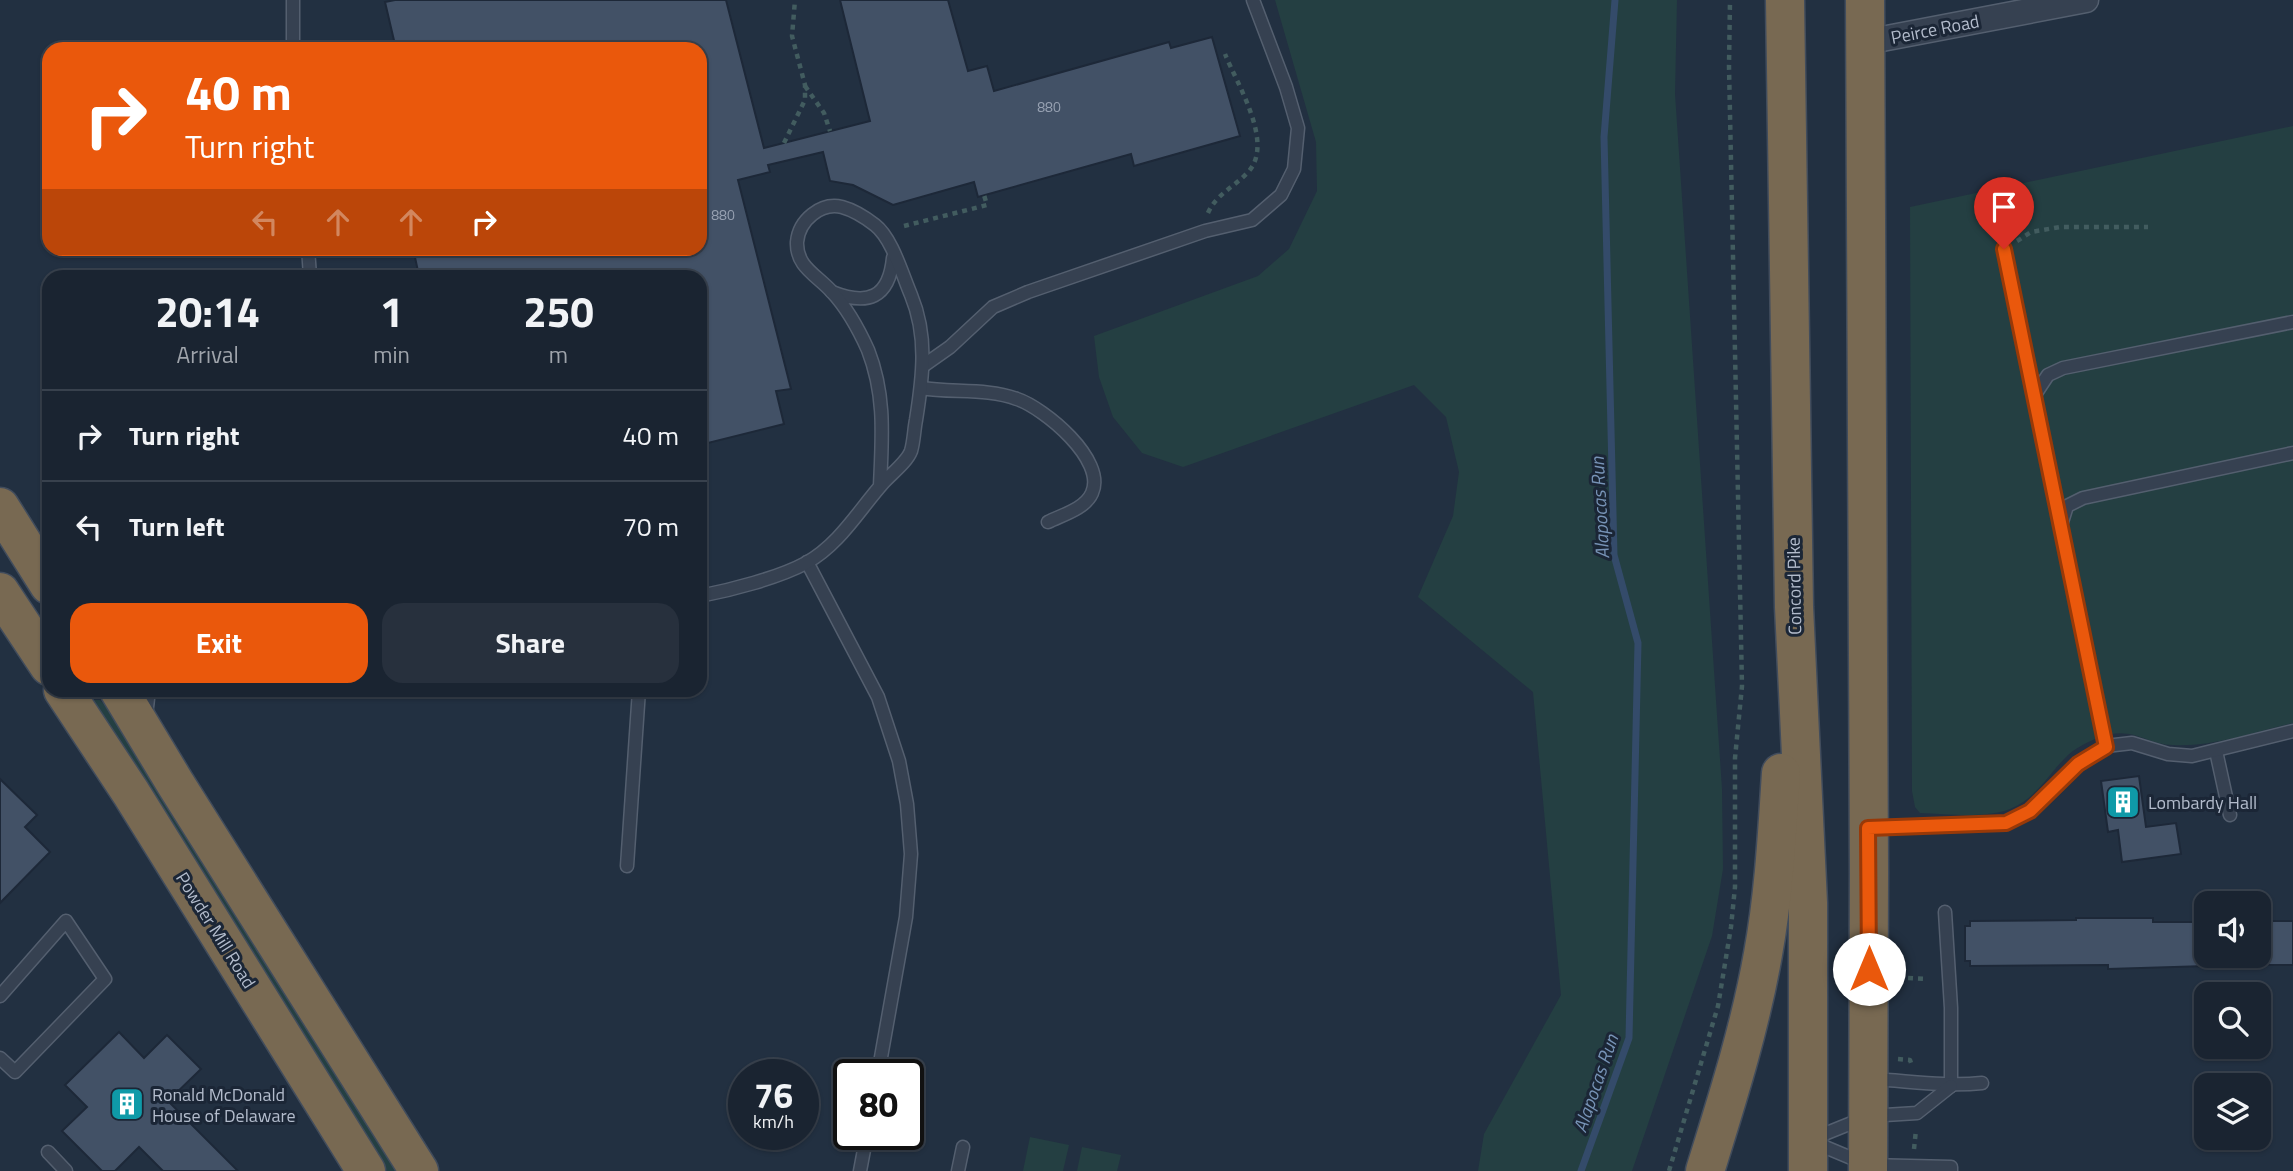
<!DOCTYPE html>
<style>
:root{--surface:#1a2431;--page:#27303d;--text:#f1f3f6;--muted:#9fa4ab;--line:#38414d;--accent:#ea580c}
body{margin:0;font-family:"Titillium Web",sans-serif;background:var(--page);color:var(--text);height:100vh;display:flex;flex-direction:column;font-size:26px;white-space:nowrap}
*{box-sizing:border-box;margin:0}
p{font-size:23px;color:var(--muted)}
.icon{flex:none;width:38px;height:38px;fill:none;stroke:currentColor;stroke-width:2;stroke-linecap:round;stroke-linejoin:round}
.map{position:relative;flex:1;overflow:hidden}
.panel{position:absolute;left:42px;top:270px;width:665px;height:427px;display:flex;flex-direction:column;background:var(--surface);border-radius:21px;box-shadow:0 2px 5px #0004,0 0 0 2px var(--line)}
.panel>*{flex:none}
.banner{position:absolute;left:42px;top:42px;width:665px;height:214px;border-radius:21px;box-shadow:0 2px 5px #0004,0 0 0 2px var(--line);background:#ea580c;color:#fff;overflow:hidden}
.tools{position:absolute;left:2194px;top:891px;display:grid;gap:14px}
.tools a{display:grid;place-items:center;width:77px;height:77px;border-radius:14px;background:var(--surface);box-shadow:0 2px 5px #0004,0 0 0 2px var(--line);font-size:35px}
.speed{position:absolute;left:728px;top:1059px;display:flex;gap:14px;font-size:35px;font-weight:700;text-align:center}
.speed>*{display:grid;place-content:center;width:91px;height:91px;border-radius:50%;background:var(--surface);box-shadow:0 2px 5px #0004,0 0 0 2px var(--line);line-height:1}
.speed small{font-size:18px;font-weight:400}
.speed .limit{border:4px solid #111;border-radius:10px;background:#fff;color:#111}
.pin{position:absolute;display:grid;place-items:center;width:60px;height:60px;color:#fff;margin:-72px -30px;border-radius:50% 50% 50% 0;rotate:-45deg;box-shadow:0 0 7px #0007}
.pin .icon{rotate:45deg}
.me{position:absolute;width:77px;margin:-38px;rotate:0deg;stroke-linejoin:round;filter:drop-shadow(0 0 5px #0008)}
.turn{display:flex;align-items:center;gap:24px;height:147px;padding:0 28px;font-size:32px}
.turn .icon{width:91px;height:91px;stroke-width:2.5}
.turn b{display:block;font-size:49px;line-height:60px}
.lanes{display:flex;align-items:center;height:66px;padding:0 28px;background:#0003;justify-content:center;gap:35px;direction:ltr}
.lanes .off{opacity:.35}
.eta{display:flex;justify-content:space-evenly;align-items:center;height:119px;text-align:center}
.eta b{font-size:42px;font-weight:700;line-height:49px}
.action{display:flex;gap:14px;margin-top:auto;padding:14px 28px}
.action a{flex:1;height:80px;border-radius:21px;background:var(--accent);color:#fff;font-size:28px;font-weight:700;line-height:80px;text-align:center}
.action a+a{background:var(--page);color:var(--text)}
ul{padding:0;list-style:none}
li{display:flex;align-items:center;gap:21px;height:91px;padding:0 28px;border-top:2px solid var(--line)}
li div{flex:1}
li b{display:block;font-size:26px}
li em{font-style:normal}
.map>svg:first-child{display:block}
</style>
<div class="map">
<svg width="2293" height="1171" viewBox="0 0 2293 1171">
<rect width="100%" height="100%" fill="#223041"/>
<g fill="#243f42">
<path d="M1275 0H1677L1675 94 1722 789 1723 869 1712 936 1632 1171H1478L1484 1134 1561 995 1533 692 1418 597 1453 516 1459 472 1446 417 1414 385 1183 467 1142 453 1113 417 1099 377 1094 336 1258 276 1289 249 1317 191 1316 142Z"/>
<path d="M2293 126V723C2254 732 2213 747 2173 745 2149 745 2138 730 2111 734 2098 736 2078 746 2068 755 2049 773 2037 798 2010 809 1983 819 1948 814 1920 813L1915 807 1912 791 1910 207Z"/>
<path d="M94 700H100L106 707 402 1171H387L92 706Z"/>
<path d="M1030 1137 1069 1145 1063 1171H1023Z"/>
<path d="M1082 1147 1121 1155 1117 1171H1077Z"/>
</g>
<g fill="none" stroke-linecap="round" stroke-linejoin="round">
<path stroke="#344b6a" stroke-width="7" d="M1581 1171 1629 1038 1638 643 1614 555 1604 137 1615 0"/>
</g>
<g fill="#425166" stroke="#1d2838" stroke-width="2">
<path d="M395 0H726L764 148 870 121 840 0H948L968 71 987 66 994 91 1169 42 1171 48 1212 37 1240 136 1134 166 1131 154 978 197 974 182 893 205 853 185 830 181 823 152 768 165 770 172 738 180 791 389 776 391 784 424 700 445V276H419L413 248H700V49H396L385 2Z"/>
<path d="M2139 776 2146 827 2176 823 2181 854 2122 862 2118 830 2108 832 2101 781Z"/>
<path d="M0 779 37 815 25 827 50 852 0 903Z"/>
<path d="M2076 918H2153V922H2207V966L2108 969V965L1970 966V961H1965V926H1970V921L2076 920Z"/>
<rect x="2259" y="921" width="34" height="44"/>
<path d="M119 1032 144 1058 167 1035 201 1069 168 1101 238 1171H163L139 1147 115 1171H102L62 1131 87 1107 65 1085Z"/>
</g>
<g fill="none" stroke-linecap="round" stroke-linejoin="round">
<g stroke="#545f6f" stroke-width="15">
<g id="lane">
<path d="M293 0V49"/>
<path d="M308 248 310 276"/>
<path d="M2004 249 2106 746"/>
<path d="M832 292C868 306 889 298 893 258"/>
<path d="M923 366 950 347 993 307 1028 292 1205 231 1252 220 1281 195 1294 169 1298 128 1286 87 1253 0"/>
<path d="M921 388C953 393 987 388 1017 399 1044 408 1107 460 1092 493 1085 509 1062 515 1048 522"/>
<path d="M2034 396 2048 375 2063 368 2293 322"/>
<path d="M2062 522 2067 506 2083 498 2293 453"/>
<path d="M807 562 878 697 899 761 907 804 911 854 906 917 878 1074"/>
<path d="M700 596C731 590 778 578 806 563 839 545 859 510 883 483 891 474 907 462 911 451 914 441 914 430 916 420 923 376 928 336 911 295 902 274 892 238 875 225 866 218 853 210 842 207 821 202 799 220 797 242 796 267 817 275 832 292 846 307 859 330 868 350 886 396 882 438 880 486"/>
<path d="M146 716 149 690"/>
<path d="M2216 751 2230 815"/>
<path d="M1872 828 2006 823 2030 811 2078 764 2106 746 2132 743 2168 754 2192 756 2293 731"/>
<path d="M627 866 639 690"/>
<path d="M1945 912 1951 1008V1086"/>
<path d="M0 996 66 921 105 979 15 1072 0 1058"/>
<path d="M1873 1079C1910 1081 1946 1087 1982 1083"/>
<path d="M1812 1139 1869 1116 1917 1113 1951 1086"/>
<path d="M1813 1142 1868 1165 1951 1167V1171"/>
<path d="M48 1152 66 1171"/>
<path d="M860 1171 867 1134"/>
<path d="M958 1171 963 1147"/>
</g>
</g>
<g stroke="#545f6f" stroke-width="27">
<path id="street" d="M1866 42 2086 0"/>
</g>
<g stroke="#414c5c" stroke-width="41">
<g id="highway">
<path d="M1785 0 1794 607 1808 903V1171"/>
<path d="M1865 0 1869 872 1868 1171"/>
<path d="M0 507 49 585"/>
<path d="M0 592 49 666"/>
<path d="M63 690 131 793 366 1171"/>
<path d="M119 690 175 783 419 1171"/>
<path d="M1705 1171C1727 1100 1750 1028 1763 954 1774 894 1777 834 1781 773"/>
</g>
</g>
<g stroke="#425c5f" stroke-width="4.5" stroke-dasharray="5 5" stroke-linecap="butt">
<path d="M805 86 824 113 830 131"/>
<path d="M784 143 805 100V85L792 36 795 0"/>
<path d="M1208 213C1217 193 1235 187 1249 171 1274 142 1237 84 1225 54"/>
<path d="M904 226 987 205 984 195"/>
<path d="M2017 241 2031 232 2060 227H2148"/>
<path d="M1908 978 1927 979"/>
<path d="M1898 1059 1910 1060 1912 1066"/>
<path d="M1914 1149 1916 1130"/>
<path d="M1669 1171 1718 1006 1731 927 1735 887V758L1742 686 1729 66 1730 0"/>
</g>
<use href="#lane" stroke="#364151" stroke-width="12"/>
<use href="#street" stroke="#364151" stroke-width="24"/>
<use href="#highway" stroke="#786952" stroke-width="38"/>
</g>
<g fill="none" stroke-linecap="round" stroke-linejoin="round">
<g stroke="#983908" stroke-width="18">
<path id="route" d="M1869 969 1868 828 2006 823 2030 811 2078 764 2106 747 2004 249"/>
</g>
<use href="#route" stroke="#ea580c" stroke-width="12"/>
</g>
<defs>
<g id="building-square" transform="scale(1.75)"><rect x="-9" y="-9" width="18" height="18" rx="4" fill="#0f9aa8" stroke="#1b2636"/><path d="M-4-6H4V6H1V3H-1V6H-4ZM-2.5-4.3h1.7v1.8h-1.7ZM.8-4.3h1.7v1.8H.8ZM-2.5-1h1.7V.8h-1.7ZM.8-1h1.7V.8H.8Z" fill="#fff"/></g>
</defs>
<g fill-rule="evenodd">
<use href="#building-square" x="2123" y="802"/>
<use href="#building-square" x="127" y="1104"/>
</g>
<g text-anchor="middle" dominant-baseline="central" stroke-width="6" stroke-linejoin="round" paint-order="stroke">
<g font-size="14" fill="#97a1b2">
<text x="1049" y="106">880</text>
<text x="723" y="214">880</text>
</g>
<g font-size="18" fill="#b3bccc" stroke="#1b2636">
<text transform="translate(1935 29) rotate(-11)">Peirce Road</text>
<text transform="translate(1794 586) rotate(-91)">Concord Pike</text>
<text transform="translate(216 930) rotate(58)">Powder Mill Road</text>
</g>
<g font-size="18" fill="#b3bccc" stroke="#1b2636" text-anchor="start">
<text x="2148" y="802">Lombardy Hall</text>
<text x="152" y="1094">Ronald McDonald<tspan x="152" dy="21">House of Delaware</tspan></text>
</g>
<g font-size="19" font-style="italic" fill="#7793b6" stroke="#1b2636">
<text transform="translate(1599 508) rotate(-93)">Alapocas Run</text>
<text transform="translate(1595 1083) rotate(-71)">Alapocas Run</text>
</g>
</g>
</svg>
<div class="tools">
<a><svg class="icon" aria-label="sound" viewBox="0 0 24 24"><path d="M4 9h4l5-4v14l-5-4H4zM17 9q2 3 0 6"/></svg></a>
<a><svg class="icon" aria-label="search" viewBox="0 0 24 24"><circle cx="10" cy="10" r="6"/><path d="M15 15l6 6"/></svg></a>
<a><svg class="icon" aria-label="layers" viewBox="0 0 24 24"><path d="M12 4l9 5-9 5-9-5zM3 14l9 5 9-5"/></svg></a>
</div>
<div class="speed"><div>76<small>km/h</small></div><div class="limit">80</div></div>
<div class="pin" style="left:2004px;top:249px;background:#d93025"><svg class="icon" aria-label="arrive" viewBox="0 0 24 24"><path d="M6 21V4h12l-3 4 3 4H6"/></svg></div>
<svg class="me" style="left:1869px;top:969px" viewBox="-20 -20 40 40"><circle r="19" fill="#fff"/><path d="M0-13L10 11 0 6-10 11z" fill="#ea580c"/></svg>
<div class="banner">
<div class="turn"><svg class="icon" aria-label="right" viewBox="0 0 24 24"><path d="M7 20v-9h11M14 6l5 5-5 5"/></svg><div><b>40 m</b>Turn right</div></div>
<div class="lanes"><svg class="icon off" aria-label="left" viewBox="0 0 24 24"><path d="M17 20v-9H6M10 6l-5 5 5 5"/></svg><svg class="icon off" aria-label="ahead" viewBox="0 0 24 24"><path d="M12 20V5M6 11l6-6 6 6"/></svg><svg class="icon off" aria-label="ahead" viewBox="0 0 24 24"><path d="M12 20V5M6 11l6-6 6 6"/></svg><svg class="icon" aria-label="right" viewBox="0 0 24 24"><path d="M7 20v-9h11M14 6l5 5-5 5"/></svg></div>
</div>
<section class="panel">
<div class="eta">
<div><b>20:14</b><p>Arrival</p></div>
<div><b>1</b><p>min</p></div>
<div><b>250</b><p>m</p></div>
</div>
<ul>
<li><svg class="icon" aria-label="right" viewBox="0 0 24 24"><path d="M7 20v-9h11M14 6l5 5-5 5"/></svg><div><b>Turn right</b></div><em>40 m</em></li>
<li><svg class="icon" aria-label="left" viewBox="0 0 24 24"><path d="M17 20v-9H6M10 6l-5 5 5 5"/></svg><div><b>Turn left</b></div><em>70 m</em></li>
</ul>
<div class="action"><a>Exit</a><a>Share</a></div>
</section>
</div>
